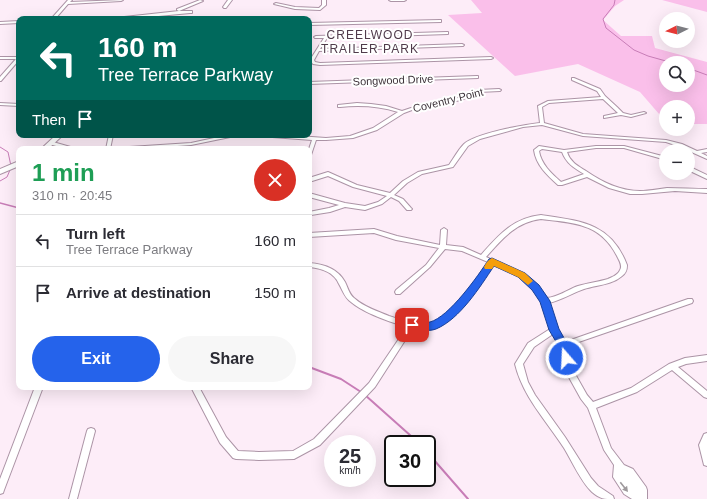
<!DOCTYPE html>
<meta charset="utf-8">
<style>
:root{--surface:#fff;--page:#f7f7f7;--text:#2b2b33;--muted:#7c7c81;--line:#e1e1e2;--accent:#2563eb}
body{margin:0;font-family:Arial,sans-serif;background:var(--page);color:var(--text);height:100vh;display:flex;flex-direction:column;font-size:15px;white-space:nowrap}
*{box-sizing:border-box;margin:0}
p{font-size:13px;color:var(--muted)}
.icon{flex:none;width:22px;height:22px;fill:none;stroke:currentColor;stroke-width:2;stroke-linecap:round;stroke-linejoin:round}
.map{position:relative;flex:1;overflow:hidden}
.side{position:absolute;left:16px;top:146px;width:296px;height:244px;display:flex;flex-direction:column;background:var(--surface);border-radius:8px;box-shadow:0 4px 16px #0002}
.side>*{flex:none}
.banner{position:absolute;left:16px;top:16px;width:296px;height:122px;border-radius:8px;box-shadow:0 4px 16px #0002;background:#00695c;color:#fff;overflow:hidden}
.needle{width:26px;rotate:264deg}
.tools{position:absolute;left:659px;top:12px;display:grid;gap:8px}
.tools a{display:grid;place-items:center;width:36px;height:36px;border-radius:50%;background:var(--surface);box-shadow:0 4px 16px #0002;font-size:20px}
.speed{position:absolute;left:324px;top:435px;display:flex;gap:8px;font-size:20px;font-weight:700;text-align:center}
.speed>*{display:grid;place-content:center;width:52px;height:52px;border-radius:50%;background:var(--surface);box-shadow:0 4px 16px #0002;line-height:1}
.speed small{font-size:10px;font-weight:400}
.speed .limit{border:2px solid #111;border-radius:6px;background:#fff;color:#111}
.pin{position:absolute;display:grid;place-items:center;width:34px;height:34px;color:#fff;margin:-17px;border-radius:8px;box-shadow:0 2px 6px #0006}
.me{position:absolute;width:44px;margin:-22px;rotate:341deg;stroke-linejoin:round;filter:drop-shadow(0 0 3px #0008)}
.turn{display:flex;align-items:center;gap:14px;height:84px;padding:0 16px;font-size:18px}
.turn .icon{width:52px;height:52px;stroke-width:2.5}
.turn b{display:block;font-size:28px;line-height:34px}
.then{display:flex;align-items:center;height:38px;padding:0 16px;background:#0003;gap:8px;font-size:15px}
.round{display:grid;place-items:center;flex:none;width:42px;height:42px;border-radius:21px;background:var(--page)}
.headline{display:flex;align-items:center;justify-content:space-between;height:68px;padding:0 16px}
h1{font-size:24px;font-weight:600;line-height:30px;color:#1e9e55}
.cta{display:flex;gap:8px;margin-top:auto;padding:8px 16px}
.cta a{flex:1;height:46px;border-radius:24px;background:var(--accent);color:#fff;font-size:16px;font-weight:600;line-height:46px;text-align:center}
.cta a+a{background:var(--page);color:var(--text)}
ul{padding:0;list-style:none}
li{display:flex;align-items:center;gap:12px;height:52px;padding:0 16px;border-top:1px solid var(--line)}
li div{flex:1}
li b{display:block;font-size:15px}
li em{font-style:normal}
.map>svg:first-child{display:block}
</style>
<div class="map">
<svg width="707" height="499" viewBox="0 0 707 499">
<rect width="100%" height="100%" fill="#fdedf8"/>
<g fill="#fabfea" fill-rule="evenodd">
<path d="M471 0H624L615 6 603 20 621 36H652L655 48 707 62V124H688V107H666V122L640 92 578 64 515 76 448 15 482 13ZM666 63H688V85H666Z"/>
<path d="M662 0H707V12Z"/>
</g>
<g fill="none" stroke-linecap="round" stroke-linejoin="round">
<g stroke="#c87db7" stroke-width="1">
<path d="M615 0 614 5 603 19 606 28 634 50 648 56 673 63"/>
<path d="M688 68 707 75"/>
<path d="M0 147 8 152 11 166"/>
<path d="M0 181 7 177 10 170"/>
</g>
<path stroke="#c87db7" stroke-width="1.5" d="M0 203 19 208"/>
<g stroke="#c87db7" stroke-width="2">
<path d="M309 367 341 379 361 392"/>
<path d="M365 395 420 444"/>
<path d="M427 452 468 499"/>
</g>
<g stroke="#ac94a6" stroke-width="2">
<g id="minor">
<path d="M68 0H72L70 2 123 0 121 1 68 4 55 19H51Z"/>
<path d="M228 0H232L226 8H224L223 7Z"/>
<path d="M322 0H326V5L320 10 295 9 274 4 276 3 295 7 319 8 322 5Z"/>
<path d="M389 0H406L404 1H391Z"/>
<path d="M440 20H441V22L309 25V23Z"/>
<path d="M447 32H448V34L327 38 320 49 462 44 464 45 463 46 319 51 314 60 315 62 320 63 491 57 493 58 491 59 320 65 313 64 310 60 324 38H315L314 37 316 36Z"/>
<path d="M0 57H19V60L1 81H0V77L16 59H0Z"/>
<path d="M477 76H478V78L309 84V82Z"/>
<path d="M572 78H574L600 89 605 96 617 107 623 113 631 115 644 112 646 113 631 117 621 115 604 118V116L618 113 603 99 549 103 542 107 544 123 583 134 666 140 682 144 697 151 707 149V152L701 153 707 156V159L678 146 666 142 583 136 542 125 523 127 480 139 468 146 453 167 422 174 407 183 394 195 403 199 411 208 412 209 411 210H407L399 201 391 197 382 204 365 210 345 207 330 212 311 215 309 214V212L329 208 339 205 309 197V193L345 203 365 206 378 202 387 196 353 187 328 176 309 182V178L328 172 357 185 390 193 403 181 418 172 449 165C454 158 458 150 464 144 476 133 523 125 540 123L538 106 548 101 601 97 597 91 572 80Z"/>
<path d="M499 89 501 90 500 91 479 92 461 100 412 110 404 113 377 130 353 138 326 140H316L311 155 309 156V149L312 140 259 136 257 135H283L326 138 350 136 373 128 398 112C379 106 360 105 340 107H338V105L357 103 371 104 386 106 402 111 411 108 458 98 478 90Z"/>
<path d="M0 103 19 104V106L0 105Z"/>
<path d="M109 135H113L110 149H106Z"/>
<path d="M228 135H237L235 136 191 145 136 149H112L114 148 191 143Z"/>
<path d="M49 142H53L74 148V149H67L49 144Z"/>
<path d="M539 146 564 150 596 146H624L666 157V160L624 148H596L567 152C570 162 578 166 586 171 602 182 620 191 640 191 649 191 658 189 667 188 680 188 694 189 707 189V193L675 191 642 194H630L609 188 587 177 562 185H558C547 175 536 165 534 150ZM542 149 562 152C566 163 574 168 584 174L561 182C551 173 541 164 539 151Z"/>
<path d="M688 166 707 175V179L688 170Z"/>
<path d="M541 215C581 221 611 223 627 265 627 270 626 273 622 276 612 285 596 285 584 289 572 293 562 300 549 303L557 330 565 342 688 299H692L693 301 692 303 567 346 574 372 587 395 593 402 631 388 669 364 685 358 707 355V361L686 364 678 367 707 391V398L704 397 672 370 637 392 596 408 611 448 624 465 633 469 646 487 647 490V499H632L624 494 613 477 614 465 604 450 588 408 581 399 566 372 560 345 553 334 534 347 523 364 528 382 535 395 565 437 591 478 598 486 613 496 614 499C604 499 600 499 592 492 581 482 572 461 564 448 546 420 523 397 515 364L528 343 550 329 542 301 534 290 520 276 493 265C480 284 458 320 435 328 428 330 420 330 413 328L375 387 320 445 294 459 259 460 236 459 233 458 220 443 191 387H199L226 437 238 451 259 452 293 451 314 439 369 383 407 327C390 322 364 313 351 302 345 298 343 291 339 284 334 272 321 268 309 267V263C324 264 338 269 345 282 348 288 349 294 354 298 364 307 377 311 389 316 402 320 414 326 427 324 448 323 477 279 488 262L462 251 445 249 430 267 400 294H396L395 292 396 290 426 265 439 248 396 240 374 233 309 237V233L374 229 397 236 440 245 441 230 444 228 447 230 446 245 463 247 481 255C499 235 513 218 541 215ZM541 219C574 223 600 223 617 256 619 260 623 266 620 270 618 275 612 277 608 279 598 282 588 283 578 286 567 290 558 297 547 298L538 286 524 274 486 257C502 239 516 222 541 219Z"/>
<path d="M35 387H43L4 490 3 493 0 494V479Z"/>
<path d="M91 428 94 429 95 431 77 499H69L87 431 88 429Z"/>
<path d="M707 433V466L704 465 699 445 704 434Z"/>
</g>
</g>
<g stroke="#ac94a6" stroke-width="2">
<g id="tertiary">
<path d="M200 0 203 1 179 11H192V13H190L127 19H113L115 18 179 11 177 10V9Z"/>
<path d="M19 21V23L0 24V22Z"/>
<path d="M56 135H63L48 149H41Z"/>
<path d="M19 161V166L0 174V169Z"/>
</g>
</g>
<use href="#minor" fill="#fff" fill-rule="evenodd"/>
<use href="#tertiary" fill="#fff" fill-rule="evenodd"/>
</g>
<defs><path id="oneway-solid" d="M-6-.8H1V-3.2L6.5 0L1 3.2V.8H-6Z"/></defs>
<use fill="#9e999c" href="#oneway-solid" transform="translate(624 487) rotate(52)"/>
<path fill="#2563eb" stroke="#184099" d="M492 258 525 273 539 285 550 301 559 329 568 345 572 358 570 361 566 363 563 361 558 345 549 330 540 302 532 290 518 277 494 266C480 287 460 319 436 329 428 332 417 330 409 327L407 325 409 322C416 320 423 324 430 322 449 317 478 276 489 259Z"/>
<path fill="#f59e0b" d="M492 258 525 273 533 281 528 285 518 277 494 266 492 269H485L484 267C486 263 488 260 492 258Z"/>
<g text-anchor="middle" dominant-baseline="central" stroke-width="4" stroke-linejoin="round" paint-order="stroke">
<g font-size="11" fill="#3d333a" stroke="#fff">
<text transform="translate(393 80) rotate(-2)">Songwood Drive</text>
<text transform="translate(448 100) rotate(-14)">Coventry Point</text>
</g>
<g font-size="12" letter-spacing="1" fill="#503b4b" stroke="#fff">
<text x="370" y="35">CREELWOOD<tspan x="370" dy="14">TRAILER PARK</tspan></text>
</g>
</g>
</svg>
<div class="tools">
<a><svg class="needle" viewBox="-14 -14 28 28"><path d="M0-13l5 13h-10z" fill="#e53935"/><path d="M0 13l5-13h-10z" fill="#7c7c81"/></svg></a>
<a><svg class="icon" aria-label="search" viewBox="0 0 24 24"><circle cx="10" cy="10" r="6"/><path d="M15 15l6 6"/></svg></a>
<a>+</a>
<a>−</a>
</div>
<div class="speed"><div>25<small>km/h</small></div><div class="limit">30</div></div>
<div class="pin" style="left:412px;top:325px;background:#d93025"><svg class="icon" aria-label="arrive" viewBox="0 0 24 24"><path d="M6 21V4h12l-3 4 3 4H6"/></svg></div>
<svg class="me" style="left:566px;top:358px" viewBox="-20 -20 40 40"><circle r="17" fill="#2563eb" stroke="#fff" stroke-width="3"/><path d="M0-11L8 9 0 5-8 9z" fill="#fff"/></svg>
<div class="banner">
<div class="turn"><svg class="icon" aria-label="left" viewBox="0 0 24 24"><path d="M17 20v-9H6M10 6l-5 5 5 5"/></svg><div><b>160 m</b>Tree Terrace Parkway</div></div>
<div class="then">Then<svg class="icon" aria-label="arrive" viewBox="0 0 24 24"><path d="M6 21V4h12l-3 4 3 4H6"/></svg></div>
</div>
<section class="side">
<div class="headline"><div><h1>1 min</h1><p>310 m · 20:45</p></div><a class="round" style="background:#d93025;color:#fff"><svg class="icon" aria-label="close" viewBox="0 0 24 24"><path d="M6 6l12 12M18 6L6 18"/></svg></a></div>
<ul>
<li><svg class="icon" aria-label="left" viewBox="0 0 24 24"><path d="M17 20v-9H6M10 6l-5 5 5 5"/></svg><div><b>Turn left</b><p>Tree Terrace Parkway</p></div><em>160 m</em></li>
<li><svg class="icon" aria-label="arrive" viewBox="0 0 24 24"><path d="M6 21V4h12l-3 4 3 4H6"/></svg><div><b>Arrive at destination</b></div><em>150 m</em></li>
</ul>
<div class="cta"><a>Exit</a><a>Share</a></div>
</section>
</div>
